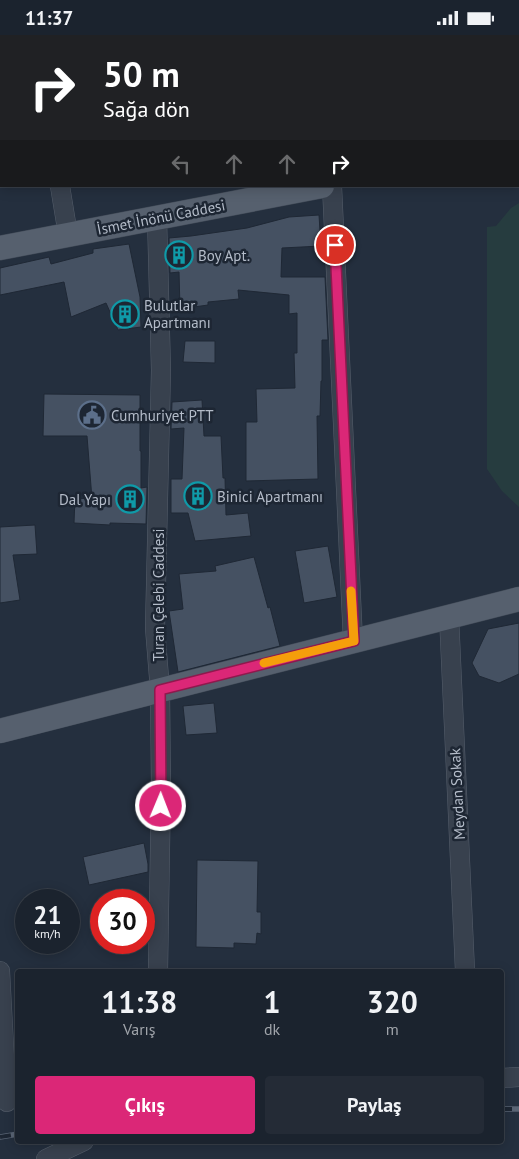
<!DOCTYPE html>
<html lang="tr">
<meta charset="utf-8">
<style>
:root{--surface:#1b232e;--page:#242b36;--text:#f1f3f6;--muted:#a0a4aa;--line:#39404a;--accent:#db2777}
body{margin:0;font-family:"PT Sans",sans-serif;background:var(--page);color:var(--text);height:100vh;display:flex;flex-direction:column;font-size:19px;white-space:nowrap}
*{box-sizing:border-box;margin:0}
p{font-size:16px;color:var(--muted)}
.icon{flex:none;width:28px;height:28px;fill:none;stroke:currentColor;stroke-width:2;stroke-linecap:round;stroke-linejoin:round}
.map{position:relative;flex:1;overflow:hidden}
.details{position:absolute;left:15px;top:934px;width:489px;height:175px;display:flex;flex-direction:column;background:var(--surface);border-radius:5px;box-shadow:0 2px 12px #0003,0 0 0 1px var(--line)}
.details>*{flex:none}
.top-card{position:absolute;left:0px;top:0px;width:520px;height:152px;box-shadow:0 2px 12px #0003,0 0 0 1px var(--line);background:#202124;color:#fff;overflow:hidden}
.speed{position:absolute;left:15px;top:854px;display:flex;gap:10px;font-size:25px;font-weight:700;text-align:center}
.speed>*{display:grid;place-content:center;width:65px;height:65px;border-radius:50%;background:var(--surface);box-shadow:0 2px 12px #0003,0 0 0 1px var(--line);line-height:1}
.speed small{font-size:12px;font-weight:400}
.speed .limit{border:8px solid #d22;background:#fff;color:#111}
.pin{position:absolute;display:grid;place-items:center;width:42px;height:42px;color:#fff;margin:-21px;border:2px solid #fff;border-radius:50%;box-shadow:0 1px 5px #0007}
.me{position:absolute;width:55px;margin:-28px;rotate:1deg;stroke-linejoin:round;filter:drop-shadow(0 0 4px #0008)}
.turn{display:flex;align-items:center;gap:18px;height:105px;padding:0 20px;font-size:22px}
.turn .icon{width:65px;height:65px;stroke-width:2.5}
.turn b{display:block;font-size:35px;line-height:42px}
.lanes{display:flex;align-items:center;height:48px;padding:0 20px;background:#0003;justify-content:center;gap:25px;direction:ltr}
.lanes .off{opacity:.35}
.eta{display:flex;justify-content:space-evenly;align-items:center;height:85px;text-align:center}
.eta b{font-size:30px;font-weight:600;line-height:35px}
.button{display:flex;gap:10px;margin-top:auto;padding:10px 20px}
.button a{flex:1;height:58px;border-radius:5px;background:var(--accent);color:#fff;font-size:20px;font-weight:600;line-height:58px;text-align:center}
.button a+a{background:var(--page);color:var(--text)}
.status{display:flex;justify-content:space-between;align-items:center;height:35px;padding:0 25px;background:var(--surface);direction:ltr}
.status svg{height:14px;fill:currentColor}
.map>svg:first-child{display:block}
</style>
<div class="status"><b>11:37</b><svg viewBox="0 0 49 12"><path d="M0 12V9h3v3zM5 12V6h3v6zM10 12V3h3v9zM15 12V0h3v12zM26 1h20v11H26zM47 4h2v5h-2z"/></svg></div>
<div class="map">
<svg width="519" height="1124" viewBox="0 0 519 1124">
<rect width="100%" height="100%" fill="#242f3e"/>
<path fill="#263c3f" d="M519 168V472L502 456 487 434V192L496 191 511 173Z"/>
<g fill="#455162" stroke="#1f2835">
<path d="M319 180 321 211 282 213 281 242H325L328 305H322V346H321L320 381H317L318 444 246 446V387H257L256 354 295 353 294 318H297V278L289 279V260L238 255 239 264 208 267V270L180 274 179 237 170 238 169 203 191 201 247 193 289 182Z"/>
<path d="M129 209 140 262 141 292 118 295 106 268 71 282 64 247 0 260V233L49 222 51 229 93 218V214Z"/>
<path d="M185 306H215V328L183 327Z"/>
<path d="M44 359 140 360V416H141V453L147 452 146 489 110 488V490L74 488 75 463 92 464 87 401H43Z"/>
<path d="M202 365 204 401H221L223 443H225L226 480 248 478 251 501 195 506 188 478H171V444H182L184 393 171 394 172 367Z"/>
<path d="M35 490 37 519 13 520 20 565 0 568V492Z"/>
<path d="M328 511 337 562 304 568 295 516Z"/>
<path d="M254 522 268 573 270 572 280 611 178 637 169 576 183 574 179 539 216 536 215 531Z"/>
<path d="M519 588V639L499 648 479 641 472 628 488 594Z"/>
<path d="M214 668 217 698 186 700 183 671Z"/>
<path d="M144 808 148 829V837L89 850 83 822Z"/>
<path d="M197 825 258 826 257 877H261V899L257 898 256 909 234 908V913L196 912Z"/>
</g>
<g fill="none" stroke-linecap="round" stroke-linejoin="round">
<g stroke="#565f6c" stroke-width="20">
<g id="minor">
<path d="M36 0V1"/>
<path d="M323 0V1"/>
<path d="M60 151 68 200"/>
<path d="M332 151 353 606"/>
<path d="M157 183 161 335 155 593 160 655 161 753 158 936"/>
<path d="M449 581 465 936"/>
<path d="M0 936 7 1067"/>
<path d="M501 1043 519 1042"/>
<path d="M46 1124 84 1106"/>
</g>
</g>
<g stroke="#414a57" stroke-width="25">
<g id="major">
<path d="M519 114V113"/>
<path d="M0 213 322 151"/>
<path d="M0 696 519 564"/>
</g>
</g>
<use href="#minor" stroke="#38414e" stroke-width="19"/>
<use href="#major" stroke="#56606e" stroke-width="24"/>
<g stroke="#5a6575" stroke-width="5.5">
<g id="rail">
<path d="M501 1074H519"/>
<path d="M0 1102 18 1099"/>
</g>
</g>
<use href="#rail" stroke="#1d2633" stroke-width="4" stroke-dasharray="11" stroke-linecap="butt"/>
</g>
<g fill="none" stroke-linecap="round" stroke-linejoin="round">
<g stroke="#8e194d" stroke-width="12">
<path id="route" d="M161 771 160 655 354 606 335 210"/>
</g>
<use href="#route" stroke="#db2777" stroke-width="9"/>
<path stroke="#f59e0b" stroke-width="9" d="M264 628 354 606 351 556"/>
</g>
<defs>
<g id="building-ring" transform="scale(1.4375)"><circle r="9.5" fill="#1d2633" stroke="#0f9aa8" stroke-width="1.5"/><path d="M-4-6H4V6H1V3H-1V6H-4ZM-2.5-4.3h1.7v1.8h-1.7ZM.8-4.3h1.7v1.8H.8ZM-2.5-1h1.7V.8h-1.7ZM.8-1h1.7V.8H.8Z" fill="#0f9aa8"/></g>
<g id="civic-ring" transform="scale(1.4375)"><circle r="9.5" fill="#1d2633" stroke="#5c6f8a" stroke-width="1.5"/><path d="M-.6-6.5H3V-4.5H.6V-3L4-1V1h2V6H-6V1h2V-1L-.6-3ZM-1.2 2.5V6h2.4V2.5Z" fill="#5c6f8a"/></g>
</defs>
<g fill-rule="evenodd">
<use href="#building-ring" x="179" y="220"/>
<use href="#building-ring" x="125" y="279"/>
<use href="#civic-ring" x="92" y="380"/>
<use href="#building-ring" x="198" y="461"/>
<use href="#building-ring" x="130" y="464"/>
</g>
<g text-anchor="middle" dominant-baseline="central" stroke-width="5" stroke-linejoin="round" paint-order="stroke">
<g font-size="15" fill="#b4bcc9" stroke="#1d2633">
<text transform="translate(161 182) rotate(-11)">İsmet İnönü Caddesi</text>
<text transform="translate(158 560) rotate(-90)">Turan Çelebi Caddesi</text>
<text transform="translate(457 759) rotate(-93)">Meydan Sokak</text>
</g>
<g font-size="15" fill="#b4bcc9" stroke="#1d2633" text-anchor="start">
<text x="198" y="220">Boy Apt.</text>
<text x="144" y="270">Bulutlar<tspan x="144" dy="17">Apartmanı</tspan></text>
<text x="111" y="380">Cumhuriyet PTT</text>
<text x="217" y="461">Binici Apartmanı</text>
<text x="111" y="464" text-anchor="end">Dal Yapı</text>
</g>
</g>
</svg>
<div class="speed"><div>21<small>km/h</small></div><div class="limit">30</div></div>
<div class="pin" style="left:335px;top:210px;background:#d93025"><svg class="icon" aria-label="arrive" viewBox="0 0 24 24"><path d="M6 21V4h12l-3 4 3 4H6"/></svg></div>
<svg class="me" style="left:161px;top:771px" viewBox="-20 -20 40 40"><circle r="17" fill="#db2777" stroke="#fff" stroke-width="3"/><path d="M0-11L8 9 0 5-8 9z" fill="#fff"/></svg>
<div class="top-card">
<div class="turn"><svg class="icon" aria-label="right" viewBox="0 0 24 24"><path d="M7 20v-9h11M14 6l5 5-5 5"/></svg><div><b>50 m</b>Sağa dön</div></div>
<div class="lanes"><svg class="icon off" aria-label="left" viewBox="0 0 24 24"><path d="M17 20v-9H6M10 6l-5 5 5 5"/></svg><svg class="icon off" aria-label="ahead" viewBox="0 0 24 24"><path d="M12 20V5M6 11l6-6 6 6"/></svg><svg class="icon off" aria-label="ahead" viewBox="0 0 24 24"><path d="M12 20V5M6 11l6-6 6 6"/></svg><svg class="icon" aria-label="right" viewBox="0 0 24 24"><path d="M7 20v-9h11M14 6l5 5-5 5"/></svg></div>
</div>
<section class="details">
<div class="eta">
<div><b>11:38</b><p>Varış</p></div>
<div><b>1</b><p>dk</p></div>
<div><b>320</b><p>m</p></div>
</div>
<div class="button"><a>Çıkış</a><a>Paylaş</a></div>
</section>
</div>
